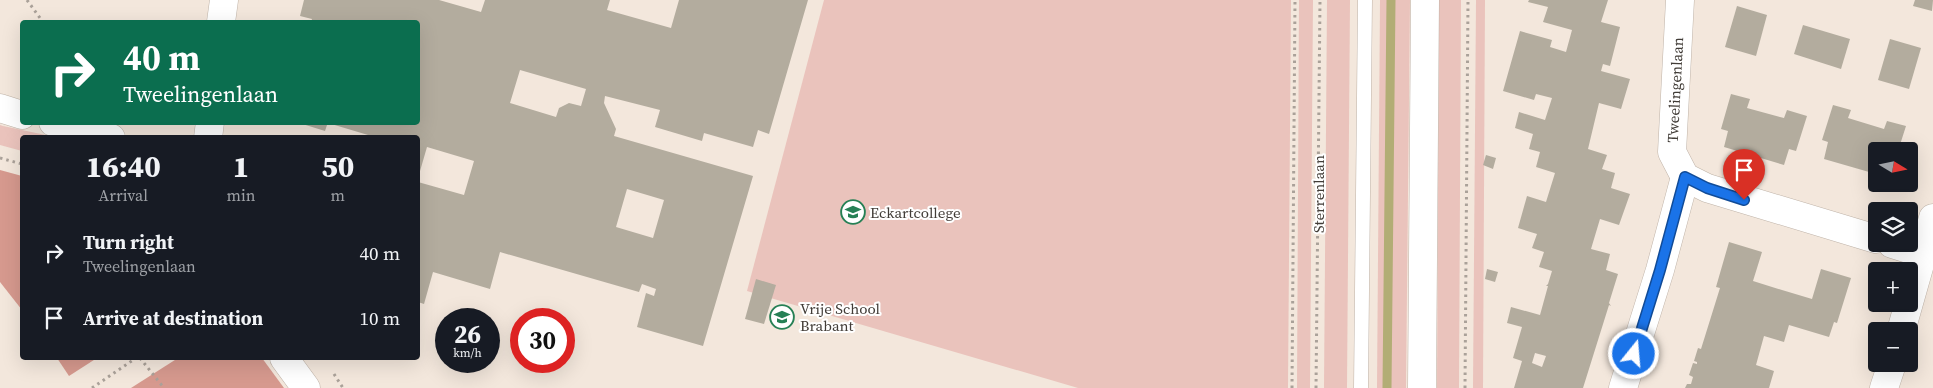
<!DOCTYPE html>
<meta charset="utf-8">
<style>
:root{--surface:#171b24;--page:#242831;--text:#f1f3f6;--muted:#9ea1a6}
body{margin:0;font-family:"Source Serif 4",serif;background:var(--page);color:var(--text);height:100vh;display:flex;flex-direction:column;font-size:19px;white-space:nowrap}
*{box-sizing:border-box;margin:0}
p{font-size:16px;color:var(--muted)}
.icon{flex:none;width:28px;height:28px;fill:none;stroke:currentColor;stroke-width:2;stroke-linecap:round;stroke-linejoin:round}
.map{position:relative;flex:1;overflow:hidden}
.sheet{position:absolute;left:20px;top:135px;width:400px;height:225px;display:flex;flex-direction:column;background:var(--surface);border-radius:5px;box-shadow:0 5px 20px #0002}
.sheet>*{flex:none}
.guide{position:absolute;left:20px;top:20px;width:400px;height:105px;border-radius:5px;box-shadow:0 5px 20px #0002;background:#0b6e4f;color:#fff;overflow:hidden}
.needle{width:32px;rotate:100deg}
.controls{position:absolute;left:1868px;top:142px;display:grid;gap:10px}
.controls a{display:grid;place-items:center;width:50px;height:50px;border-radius:5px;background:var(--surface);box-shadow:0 5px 20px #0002;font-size:25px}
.speed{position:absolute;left:435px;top:308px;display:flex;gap:10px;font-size:25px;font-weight:700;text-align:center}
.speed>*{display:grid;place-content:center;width:65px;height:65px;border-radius:50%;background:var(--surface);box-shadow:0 5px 20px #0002;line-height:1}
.speed small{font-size:12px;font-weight:400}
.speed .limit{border:8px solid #d22;background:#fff;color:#111}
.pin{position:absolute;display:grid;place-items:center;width:42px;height:42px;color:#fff;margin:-51px -21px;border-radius:50% 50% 50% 0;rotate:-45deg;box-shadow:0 0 5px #0007}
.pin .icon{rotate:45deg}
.me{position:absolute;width:55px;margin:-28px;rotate:17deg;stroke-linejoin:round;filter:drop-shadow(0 0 4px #0008)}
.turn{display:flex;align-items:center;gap:18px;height:105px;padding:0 20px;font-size:22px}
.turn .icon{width:65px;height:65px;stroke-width:2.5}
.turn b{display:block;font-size:35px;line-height:42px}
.eta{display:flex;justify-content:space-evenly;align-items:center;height:85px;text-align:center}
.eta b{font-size:30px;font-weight:800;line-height:35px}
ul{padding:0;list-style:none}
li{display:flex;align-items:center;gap:15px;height:65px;padding:0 20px}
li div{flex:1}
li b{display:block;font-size:19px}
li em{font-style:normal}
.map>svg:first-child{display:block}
</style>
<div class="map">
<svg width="1933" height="388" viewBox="0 0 1933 388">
<rect width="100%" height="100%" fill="#f3e7dc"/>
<g fill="#eac3bc">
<path d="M824 0H1291L1288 388H1078L747 291Z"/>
<path d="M1299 0H1313L1310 388H1297Z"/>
<path d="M1327 0H1350L1347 388H1324Z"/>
<path d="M1380 0H1410L1406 388H1377Z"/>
<path d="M1439 0H1461L1459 388H1437Z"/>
<path d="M1476 0H1485L1483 388H1473Z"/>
<path d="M0 125 3 126 55 137 22 138V151L0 145Z"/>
</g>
<g fill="#d6998e">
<path d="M0 170 22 176V310L0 282Z"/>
<path d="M57 358H97L69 376Z"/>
<path d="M178 358H262L284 388H131Z"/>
</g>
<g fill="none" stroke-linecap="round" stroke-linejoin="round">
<path stroke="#b2ad75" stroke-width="9" d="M1387 388 1391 0"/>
</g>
<g fill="#b3ac9e" fill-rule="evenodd">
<path d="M304 0H439L481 12 485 0H610L607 10 671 28 679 0H808L769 134 758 130 753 147 704 133 702 141 655 127 660 110 605 96 604 103 616 129 614 136 753 176 703 346 637 327 646 293 654 296 656 289 642 284 639 292 500 252 490 289 433 272 424 304 418 302V182L464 195 474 161 427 147 418 178V138H378L328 123 418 122V22H311L312 19 300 16ZM520 70 586 89 581 106 569 103 559 108 556 117 510 103ZM627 189 664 200 653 238 616 227Z"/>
<path d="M1529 0H1608L1601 22 1620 27 1610 66 1603 64 1601 71 1630 79 1621 109 1599 103 1588 149 1607 155 1602 169 1615 173 1611 188 1630 194 1619 225 1600 219 1591 249 1610 254 1606 270 1618 274 1609 303 1611 306 1609 305 1583 388H1514L1522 361 1513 358 1522 327 1507 323 1511 307 1540 315 1548 286H1546L1548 284 1552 271 1539 267 1544 252 1532 248 1537 234 1518 228 1527 196 1546 202 1555 173 1536 167 1540 152 1529 149 1533 134 1515 128 1519 112 1545 120 1552 98 1536 94 1534 100 1503 91 1520 31 1552 40 1550 47 1566 52 1572 30 1543 22 1548 7 1528 2ZM1535 353 1546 356 1542 367 1532 363Z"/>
<path d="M1915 0H1933L1932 11 1913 6Z"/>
<path d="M1737 6 1767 15 1756 56 1725 47Z"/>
<path d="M1803 25 1850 39 1841 69 1794 54Z"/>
<path d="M1890 39 1921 48 1909 89 1878 80Z"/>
<path d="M1731 94 1750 99 1747 108 1784 118 1787 110 1807 116 1796 151 1789 149 1784 165 1724 147 1728 131 1721 129Z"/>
<path d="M1833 105 1851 110 1848 118 1884 129 1887 121 1906 126 1898 151H1876V174L1824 159 1828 142 1822 140Z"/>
<path d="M296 122H328L325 131Z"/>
<path d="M1486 155 1496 158 1493 169 1483 165Z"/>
<path d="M1729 242 1762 252 1753 281 1782 290 1812 299 1821 269 1851 278 1837 323 1834 322 1829 337 1789 325 1784 342 1764 336 1756 365 1774 371 1769 388H1685L1687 384H1691L1693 377 1689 375 1693 363 1697 364V362L1694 361 1698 348 1701 349 1720 288 1716 287Z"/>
<path d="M1487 269 1498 272 1495 282 1485 279Z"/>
<path d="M756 279 776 285 764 324 745 319Z"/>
</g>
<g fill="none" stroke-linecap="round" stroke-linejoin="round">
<g stroke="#bfb3a8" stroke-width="15">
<path id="lane" d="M1361 388 1365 0"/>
</g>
<g stroke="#bfb3a8" stroke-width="29">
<g id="street">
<path d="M1680 0 1672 152 1685 177 1707 188 1876 239"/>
<path d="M1892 244 1924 254"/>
<path d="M1901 331 1933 218"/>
<path d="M284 358 306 388"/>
<path d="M1623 388 1660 270 1685 177"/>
<path d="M1884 388 1892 364"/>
</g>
</g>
<g stroke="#bfb3a8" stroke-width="29">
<g id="secondary">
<path d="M221 22 224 0"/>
<path d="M0 108 22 115"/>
<path d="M53 122 111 138"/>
<path d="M208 138 210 122"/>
<path d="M1422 388 1425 0"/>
</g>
</g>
<g stroke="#aaa199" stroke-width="3" stroke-dasharray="2.5 4" stroke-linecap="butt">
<path d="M27 0 43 22"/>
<path d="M0 158 22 164"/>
<path d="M140 358 164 388"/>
<path d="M334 374 343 388"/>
<path d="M92 388 136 358"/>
<path d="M1292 388 1295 0"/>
<path d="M1316 388 1320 0"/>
<path d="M1465 388 1468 0"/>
</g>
<use href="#lane" stroke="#fff" stroke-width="14"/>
<use href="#street" stroke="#fff" stroke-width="28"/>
<use href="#secondary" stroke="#fff" stroke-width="28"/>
</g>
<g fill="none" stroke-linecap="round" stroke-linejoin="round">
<g stroke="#114b97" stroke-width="12">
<path id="route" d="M1634 354 1660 270 1685 177 1707 188 1744 200"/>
</g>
<use href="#route" stroke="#1a73e8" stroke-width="9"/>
</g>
<defs>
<g id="school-ring" transform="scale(1.25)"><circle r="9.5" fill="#fff" stroke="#268055" stroke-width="1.5"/><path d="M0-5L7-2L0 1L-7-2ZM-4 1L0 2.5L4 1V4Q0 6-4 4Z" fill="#268055"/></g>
</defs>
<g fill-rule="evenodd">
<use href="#school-ring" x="853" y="212"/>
<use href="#school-ring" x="782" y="317"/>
</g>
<g text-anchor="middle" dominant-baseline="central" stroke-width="4" stroke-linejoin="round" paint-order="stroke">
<g font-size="15" fill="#413c37" stroke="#fff">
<text transform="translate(1675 90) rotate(-87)">Tweelingenlaan</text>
<text transform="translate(1318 194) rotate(-90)">Sterrenlaan</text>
</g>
<g font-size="15" fill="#413c37" stroke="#fff" text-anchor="start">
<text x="870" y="212">Eckartcollege</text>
<text x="800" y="308">Vrije School<tspan x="800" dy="17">Brabant</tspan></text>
</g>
</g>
</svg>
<div class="controls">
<a><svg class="needle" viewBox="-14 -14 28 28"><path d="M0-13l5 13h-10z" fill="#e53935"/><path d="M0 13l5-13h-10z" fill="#9ea1a6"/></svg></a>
<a><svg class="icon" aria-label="layers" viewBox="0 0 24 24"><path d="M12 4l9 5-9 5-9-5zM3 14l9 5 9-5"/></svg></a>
<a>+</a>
<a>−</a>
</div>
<div class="speed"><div>26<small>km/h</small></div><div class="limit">30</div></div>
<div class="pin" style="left:1744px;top:200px;background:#d93025"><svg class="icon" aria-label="arrive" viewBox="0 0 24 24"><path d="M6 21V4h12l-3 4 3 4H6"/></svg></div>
<svg class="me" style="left:1634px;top:354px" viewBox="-20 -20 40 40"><circle r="17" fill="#1a73e8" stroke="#fff" stroke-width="3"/><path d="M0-11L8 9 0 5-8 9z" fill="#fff"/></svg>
<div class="guide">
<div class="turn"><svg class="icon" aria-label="right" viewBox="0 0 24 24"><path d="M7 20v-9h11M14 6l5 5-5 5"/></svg><div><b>40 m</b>Tweelingenlaan</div></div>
</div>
<section class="sheet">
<div class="eta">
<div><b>16:40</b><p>Arrival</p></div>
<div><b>1</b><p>min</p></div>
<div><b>50</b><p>m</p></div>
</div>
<ul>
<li><svg class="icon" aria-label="right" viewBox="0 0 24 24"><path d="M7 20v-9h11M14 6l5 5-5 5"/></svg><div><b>Turn right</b><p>Tweelingenlaan</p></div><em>40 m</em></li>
<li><svg class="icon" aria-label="arrive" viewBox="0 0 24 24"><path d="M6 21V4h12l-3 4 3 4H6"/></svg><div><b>Arrive at destination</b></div><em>10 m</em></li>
</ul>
</section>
</div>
